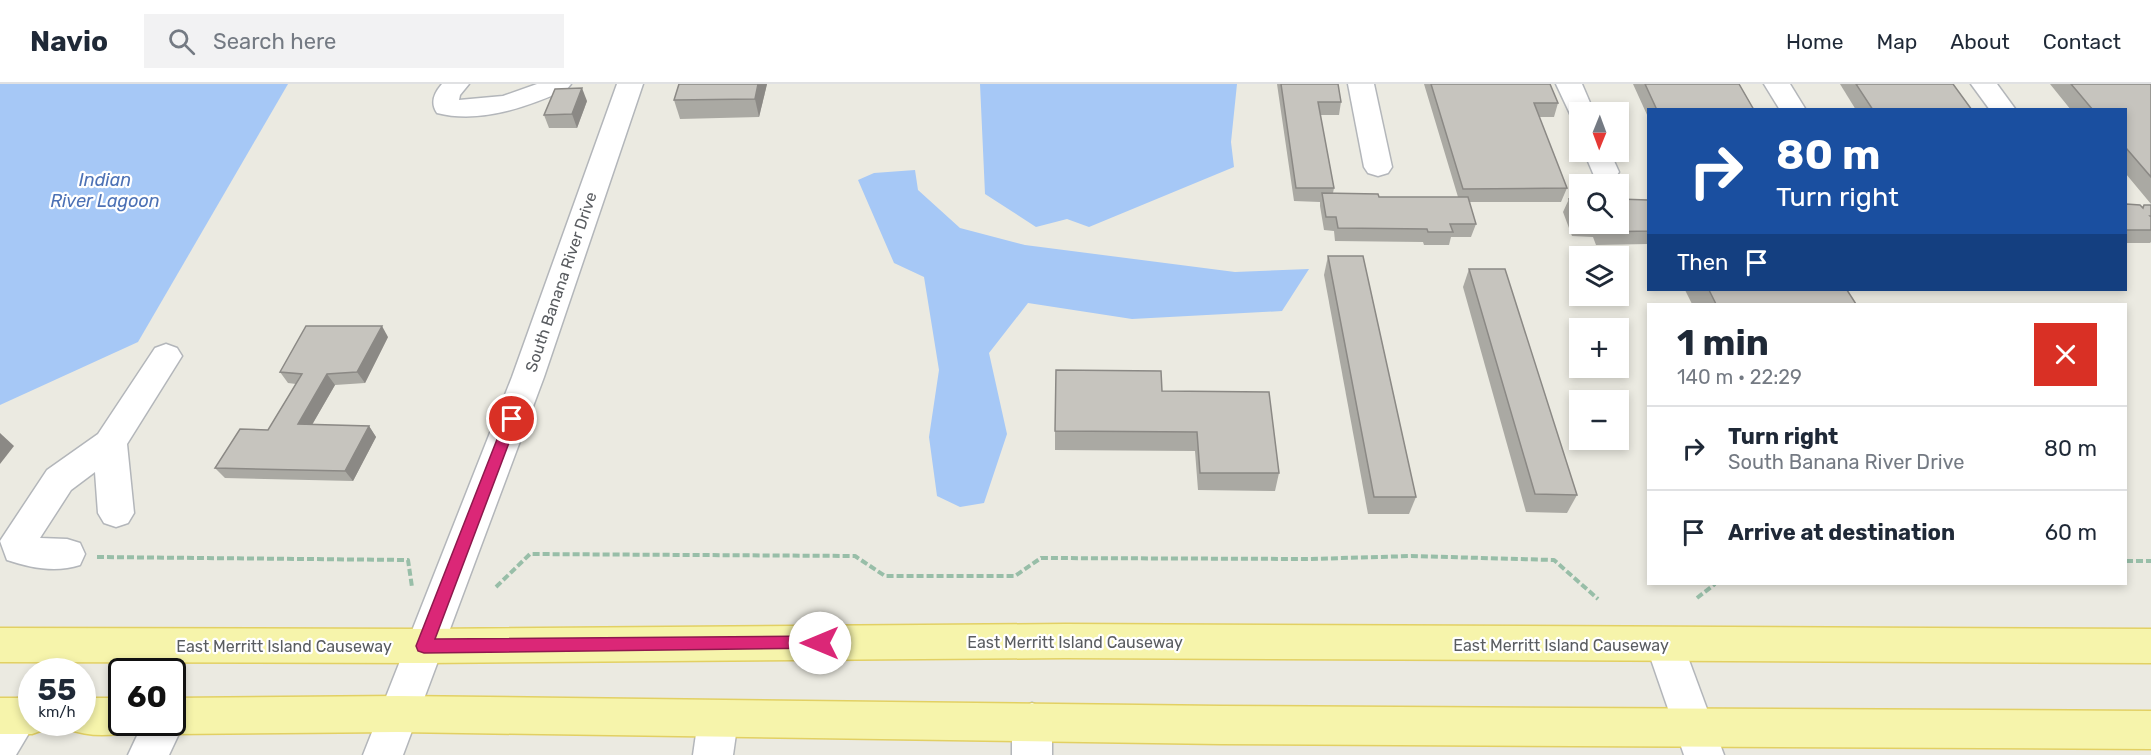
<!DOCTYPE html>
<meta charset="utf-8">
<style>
:root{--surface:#fff;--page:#f2f2f3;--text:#1f2937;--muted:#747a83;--line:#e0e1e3}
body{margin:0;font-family:Rubik,sans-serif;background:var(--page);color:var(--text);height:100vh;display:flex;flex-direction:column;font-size:22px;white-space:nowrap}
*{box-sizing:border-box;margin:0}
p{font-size:20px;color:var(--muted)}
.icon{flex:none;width:33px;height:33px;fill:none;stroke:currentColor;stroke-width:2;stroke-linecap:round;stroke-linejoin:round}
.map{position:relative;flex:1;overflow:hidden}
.side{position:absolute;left:1647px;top:219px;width:480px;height:282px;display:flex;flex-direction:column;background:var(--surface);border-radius:0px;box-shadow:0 3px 9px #0003}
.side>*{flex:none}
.guide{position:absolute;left:1647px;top:24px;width:480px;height:183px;border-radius:0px;box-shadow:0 3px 9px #0003;background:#1a4fa0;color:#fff;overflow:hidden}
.needle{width:39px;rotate:181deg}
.tools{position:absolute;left:1569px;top:18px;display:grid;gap:12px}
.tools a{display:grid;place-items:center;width:60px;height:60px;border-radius:0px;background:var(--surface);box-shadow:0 3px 9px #0003;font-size:30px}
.speed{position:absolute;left:18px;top:574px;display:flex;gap:12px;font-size:30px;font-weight:700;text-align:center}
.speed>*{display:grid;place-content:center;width:78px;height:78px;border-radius:50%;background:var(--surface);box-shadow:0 3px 9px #0003;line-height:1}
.speed small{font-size:15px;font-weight:400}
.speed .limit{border:3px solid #111;border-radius:9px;background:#fff;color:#111}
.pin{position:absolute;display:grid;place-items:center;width:51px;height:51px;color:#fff;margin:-26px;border:3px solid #fff;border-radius:50%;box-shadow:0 2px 6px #0007}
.me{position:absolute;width:66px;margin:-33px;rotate:270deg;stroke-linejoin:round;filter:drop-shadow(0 0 4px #0008)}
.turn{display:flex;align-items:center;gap:21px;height:126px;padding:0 30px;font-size:27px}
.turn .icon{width:78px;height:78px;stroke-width:2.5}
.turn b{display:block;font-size:42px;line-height:51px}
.then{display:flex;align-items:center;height:57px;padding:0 30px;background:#0003;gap:12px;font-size:22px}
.round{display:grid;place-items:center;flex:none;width:63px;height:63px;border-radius:0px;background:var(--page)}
.headline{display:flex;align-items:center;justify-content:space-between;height:102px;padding:0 30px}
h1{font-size:36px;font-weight:700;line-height:45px}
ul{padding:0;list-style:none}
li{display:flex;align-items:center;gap:18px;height:84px;padding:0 30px;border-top:2px solid var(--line)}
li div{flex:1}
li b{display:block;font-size:22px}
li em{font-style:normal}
header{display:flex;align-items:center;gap:36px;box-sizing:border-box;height:84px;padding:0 30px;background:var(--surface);border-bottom:2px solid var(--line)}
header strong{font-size:28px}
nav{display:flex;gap:33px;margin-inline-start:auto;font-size:21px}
.search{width:420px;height:54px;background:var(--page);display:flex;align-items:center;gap:15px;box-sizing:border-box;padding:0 21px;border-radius:0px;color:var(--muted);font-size:22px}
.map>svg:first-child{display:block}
</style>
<header>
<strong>Navio</strong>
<div class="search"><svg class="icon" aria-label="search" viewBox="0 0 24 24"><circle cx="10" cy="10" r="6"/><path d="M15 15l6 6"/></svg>Search here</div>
<nav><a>Home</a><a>Map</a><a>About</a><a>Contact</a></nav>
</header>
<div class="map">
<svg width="2151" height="671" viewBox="0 0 2151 671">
<rect width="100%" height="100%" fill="#ebeae1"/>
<g fill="#a6c8f6">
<path d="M0 0H288L138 258 0 321Z"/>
<path d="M980 0H1237L1231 58 1234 83 1089 143 1067 135 1036 143 985 110Z"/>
<path d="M915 86 918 106 960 144 1025 161 1235 188 1309 185 1282 227 1132 235 1028 219 989 269 1007 350 984 419 960 423 937 412 929 353 939 286 924 193 894 179 858 96 874 89Z"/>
</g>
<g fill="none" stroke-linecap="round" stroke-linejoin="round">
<g stroke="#b3b6ba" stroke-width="3">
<g id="minor">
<path d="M442 0H469L460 11 459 16 503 12 537 0H571L567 5C528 23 480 40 437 29 430 19 434 9 442 0Z"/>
<path d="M617 0H643L544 293 403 671H363L512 293Z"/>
<path d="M1348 0H1374L1392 83 1388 89 1378 92 1368 89 1364 83Z"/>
<path d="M1556 0H1582L1594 28H1580V35L1572 34Z"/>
<path d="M1764 0H1790L1806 26H1780Z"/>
<path d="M1971 0H1997L2016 26H1990Z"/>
<path d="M1584 68H1610L1619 88 1615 94 1605 97 1595 94Z"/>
<path d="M166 260 177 264 182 272 127 360 134 429 128 439 116 443 104 439 98 429 95 388 71 406 40 454 67 455 80 459 85 470 80 481C56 489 31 484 7 476L0 457 47 386 98 350 155 264Z"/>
<path d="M1665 544 1679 549 1724 671H1684L1646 561 1651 549Z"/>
<path d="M18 614 32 619V639H35L16 671H0V625L4 619Z"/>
<path d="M718 618 732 623 738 636 733 671H693L698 636 704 623Z"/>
<path d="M1032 619 1046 625 1052 638V671H1012V638L1018 625Z"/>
<path d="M172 624 178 626 184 639 169 671H128L143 639H172Z"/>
</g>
</g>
<g stroke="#e2d063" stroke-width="3">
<g id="major">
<path d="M1065 540 2151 545V579L1065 574 424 579 0 578V544L424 545Z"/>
<path d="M398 612 1221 622 2151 627V665L1221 660 398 648 172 650 158 645 155 639H172V614Z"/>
<path d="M0 614H32V639H49L46 645 32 650H0Z"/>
<path d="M82 614H122V639H139L136 645C115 653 89 653 68 645L65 639H82Z"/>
</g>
</g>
<g stroke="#98bea8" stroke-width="4" stroke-dasharray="7 3" stroke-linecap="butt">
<path d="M97 473 408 476 412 503"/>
<path d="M2126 477H2151"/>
<path d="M496 503 530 470 855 472 885 492H1015L1041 474 1310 475 1411 472 1554 476 1598 515"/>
<path d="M1697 514 1715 500"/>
</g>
<use href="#minor" fill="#fff" fill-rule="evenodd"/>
<use href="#major" fill="#f6f4ab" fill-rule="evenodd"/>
</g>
<g fill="#aaa9a3">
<path d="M679 0H767L759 33 680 35 674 16Z"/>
<path d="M1277 0H1338L1341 18 1339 31H1320L1334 104 1333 109 1379 113H1458L1424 0H1550L1558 19 1554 33H1539L1567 104 1561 118H1469L1476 140 1471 153H1451L1449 161H1424L1423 158 1335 157 1334 147 1324 146 1320 122V118L1294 117Z"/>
<path d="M1633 0H1739L1754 26H1648V33Z"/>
<path d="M1840 0H1953L1972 26H1856Z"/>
<path d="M2050 0H2151V120L2126 90V26H2071Z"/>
<path d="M587 17 577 44H549L544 31Z"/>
<path d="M1569 115 1648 116V160L1596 161 1593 153 1572 152 1563 128Z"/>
<path d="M2126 120 2142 123 2144 121H2151V158L2150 159H2126Z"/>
<path d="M1328 172 1416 413 1409 430H1368L1324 191Z"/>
<path d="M1469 185 1577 411 1567 429 1526 428 1463 203Z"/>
<path d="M1685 206H1847L1856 220H1692Z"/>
<path d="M388 253 365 299 335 301 312 341 369 342 376 353 353 397 225 394 215 384 268 346 296 300 288 299 280 288Z"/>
<path d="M1162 307 1279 389 1275 407 1198 406 1195 367 1055 366V347Z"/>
</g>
<g fill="#8b8985">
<path d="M758 0H767L759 33 755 15Z"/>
<path d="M582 4 587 17 577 44 572 30Z"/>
<path d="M382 242 388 253 365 299 357 288Z"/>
<path d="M327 290 335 301 306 351 298 340Z"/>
<path d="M369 342 376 353 353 397 345 387Z"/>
<path d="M0 349 14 362 0 380Z"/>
</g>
<g fill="#c6c4be" stroke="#8b8985" stroke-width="1.5">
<path d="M679 0H758L755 15 674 16Z"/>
<path d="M1281 0H1338L1341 18H1318L1334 104H1296Z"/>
<path d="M1431 0H1550L1558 19H1534L1567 104 1463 105Z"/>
<path d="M1645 0H1739L1754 26H1657Z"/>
<path d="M1856 0H1953L1972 26H1873Z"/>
<path d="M2071 0H2151V93L2126 64V26H2093Z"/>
<path d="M582 4 572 30 544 31 555 5Z"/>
<path d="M1322 109 1378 110 1379 113H1468L1476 140H1450L1453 148H1428L1427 145 1338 144 1336 133H1326Z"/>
<path d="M1569 115H1580V139H1578Z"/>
<path d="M1618 115 1648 116V147L1602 148 1598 140H1596H1618Z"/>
<path d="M2126 120 2140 121 2143 124 2144 121H2151V132H2150L2151 133V146H2126Z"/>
<path d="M1328 172H1363L1416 413H1374Z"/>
<path d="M1469 185H1505L1577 411 1535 410Z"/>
<path d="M1709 206H1847L1856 220H1716Z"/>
<path d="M306 242H382L357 288 327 290 298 340 369 342 345 387 215 384 240 345 268 346 302 290 280 288Z"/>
<path d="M1056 286 1161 287 1162 307 1269 308 1279 389H1200L1197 348 1055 347Z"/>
</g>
<path fill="#db2777" stroke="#8e194d" stroke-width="1.5" d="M512 330 518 335 435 555 820 552 826 554 828 559 826 564 424 569 418 567 416 562 505 335Z"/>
<g text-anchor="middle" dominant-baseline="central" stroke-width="4.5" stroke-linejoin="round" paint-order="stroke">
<g font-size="16" fill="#595c60" stroke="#fff">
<text transform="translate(561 198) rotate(-71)">South Banana River Drive</text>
<text x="1075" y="558">East Merritt Island Causeway</text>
<text x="1561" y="561">East Merritt Island Causeway</text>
<text x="284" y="562">East Merritt Island Causeway</text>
</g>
<g font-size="18" font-style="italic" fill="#4c71b5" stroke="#fff">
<text x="105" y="96">Indian<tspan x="105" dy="21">River Lagoon</tspan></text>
</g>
</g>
</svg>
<div class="tools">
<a><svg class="needle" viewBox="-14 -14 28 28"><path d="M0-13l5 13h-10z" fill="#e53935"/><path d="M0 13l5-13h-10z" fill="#747a83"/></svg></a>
<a><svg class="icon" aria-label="search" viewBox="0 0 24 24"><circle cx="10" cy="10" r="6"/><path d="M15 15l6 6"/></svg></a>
<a><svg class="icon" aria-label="layers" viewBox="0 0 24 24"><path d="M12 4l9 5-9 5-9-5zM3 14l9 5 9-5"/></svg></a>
<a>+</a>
<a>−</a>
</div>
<div class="speed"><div>55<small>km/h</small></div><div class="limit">60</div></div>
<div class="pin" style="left:512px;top:335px;background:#d93025"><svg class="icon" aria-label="arrive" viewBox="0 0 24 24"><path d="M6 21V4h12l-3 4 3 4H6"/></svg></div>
<svg class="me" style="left:820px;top:559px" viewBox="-20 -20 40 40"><circle r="19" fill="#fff"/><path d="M0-13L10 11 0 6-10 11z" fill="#db2777"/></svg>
<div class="guide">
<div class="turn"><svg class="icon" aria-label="right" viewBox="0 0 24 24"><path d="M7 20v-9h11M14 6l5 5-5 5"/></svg><div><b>80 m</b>Turn right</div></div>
<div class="then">Then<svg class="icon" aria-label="arrive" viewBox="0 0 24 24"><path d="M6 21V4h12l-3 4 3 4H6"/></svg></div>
</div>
<section class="side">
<div class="headline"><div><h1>1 min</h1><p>140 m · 22:29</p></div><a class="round" style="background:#d93025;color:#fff"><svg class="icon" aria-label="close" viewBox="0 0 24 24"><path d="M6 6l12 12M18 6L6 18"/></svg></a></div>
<ul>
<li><svg class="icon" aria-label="right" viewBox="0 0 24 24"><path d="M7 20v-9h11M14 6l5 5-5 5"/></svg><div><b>Turn right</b><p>South Banana River Drive</p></div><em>80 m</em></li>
<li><svg class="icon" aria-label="arrive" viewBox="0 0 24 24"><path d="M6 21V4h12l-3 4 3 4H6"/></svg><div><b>Arrive at destination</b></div><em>60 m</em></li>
</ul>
</section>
</div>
